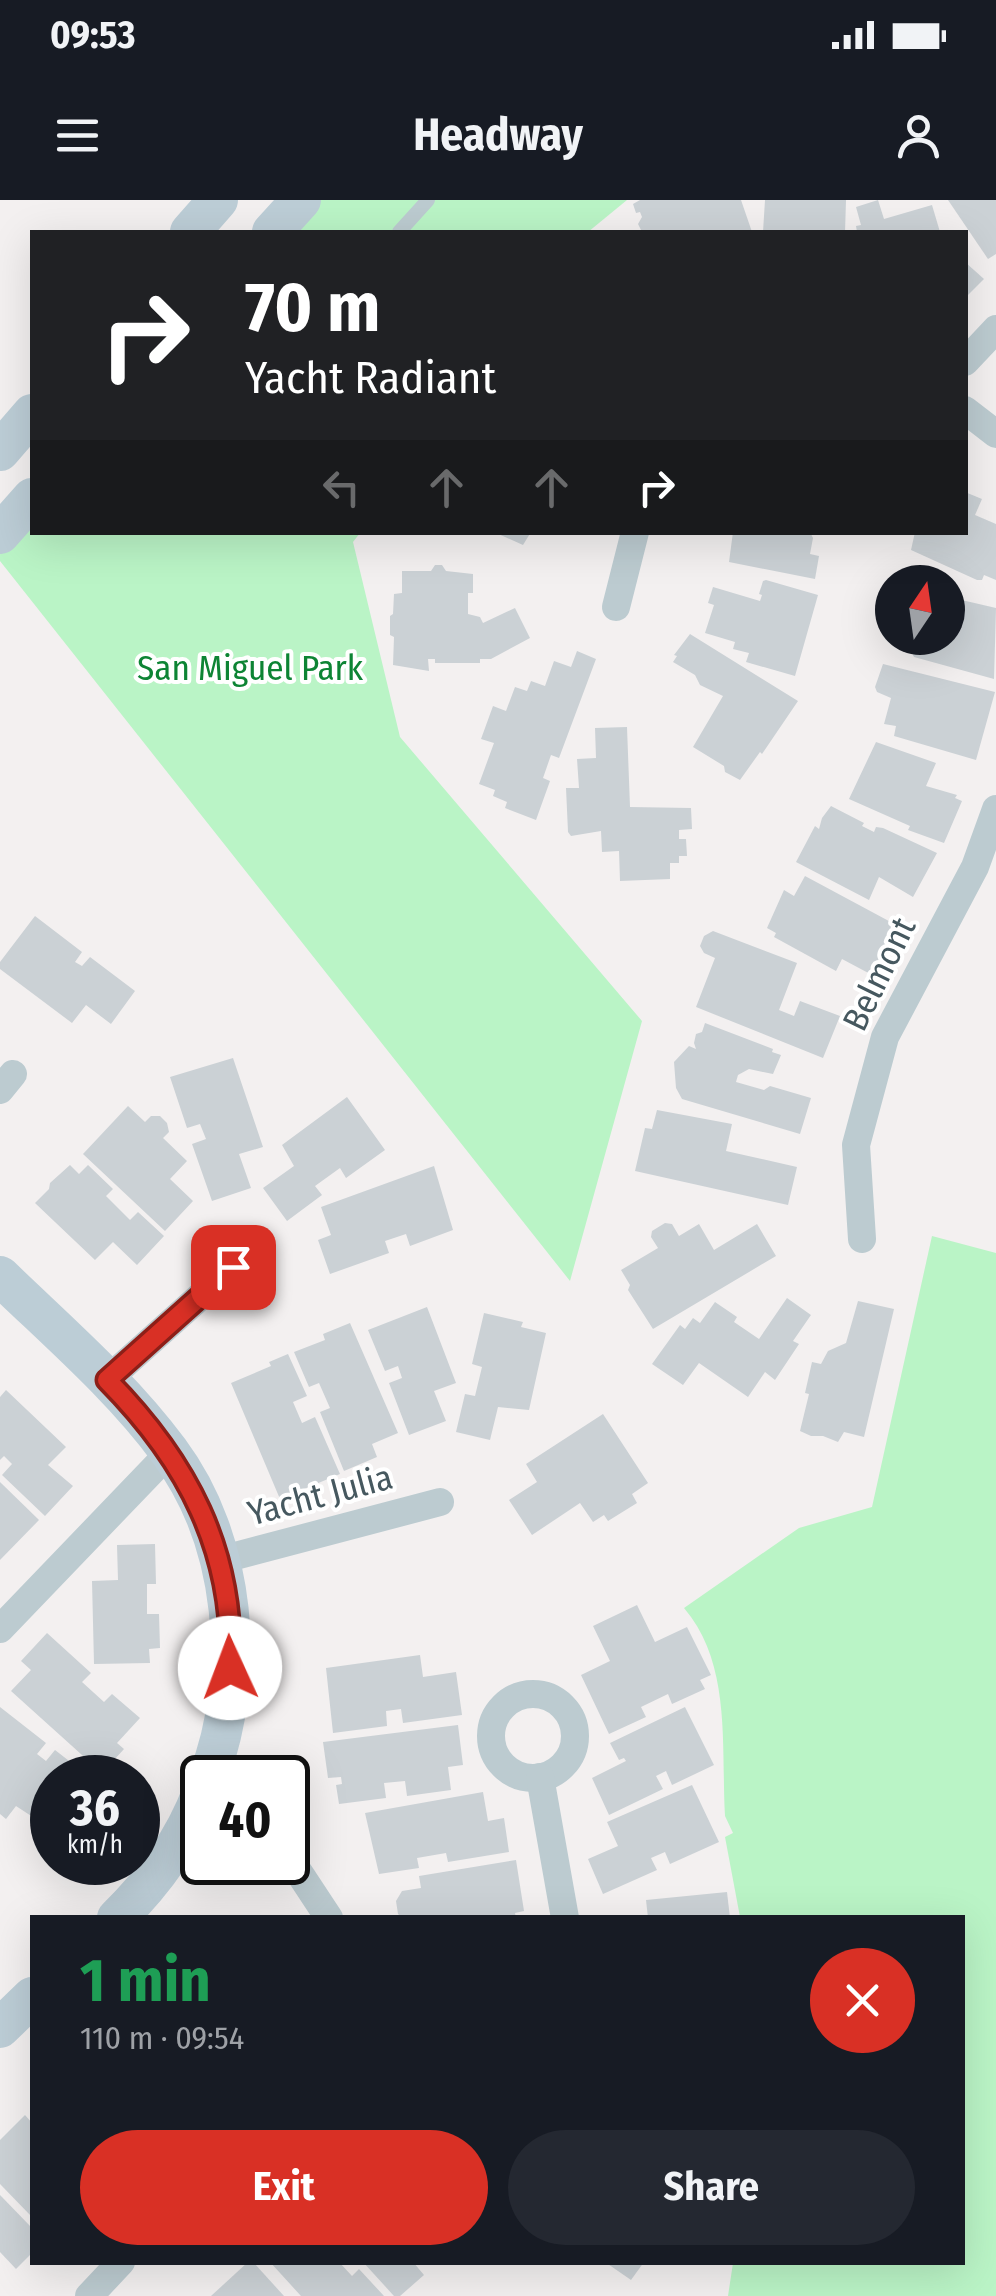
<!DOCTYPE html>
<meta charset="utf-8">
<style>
:root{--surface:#171b24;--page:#242831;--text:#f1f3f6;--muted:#9ea1a6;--accent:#d93025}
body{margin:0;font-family:"Fira Sans Condensed",sans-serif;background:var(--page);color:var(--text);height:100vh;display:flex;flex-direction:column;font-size:38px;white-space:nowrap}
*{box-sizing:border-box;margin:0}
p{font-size:32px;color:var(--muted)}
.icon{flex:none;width:55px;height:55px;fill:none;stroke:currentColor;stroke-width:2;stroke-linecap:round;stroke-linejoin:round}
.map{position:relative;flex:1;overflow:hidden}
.side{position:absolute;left:30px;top:1715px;width:935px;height:350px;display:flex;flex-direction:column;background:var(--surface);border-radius:0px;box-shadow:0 10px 40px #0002}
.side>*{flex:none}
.banner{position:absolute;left:30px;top:30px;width:938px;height:305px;border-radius:0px;box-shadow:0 10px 40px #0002;background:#202124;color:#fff;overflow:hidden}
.needle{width:65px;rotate:13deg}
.buttons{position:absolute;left:875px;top:365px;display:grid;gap:20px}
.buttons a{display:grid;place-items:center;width:90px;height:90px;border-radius:50%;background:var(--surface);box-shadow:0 10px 40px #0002;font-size:50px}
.speed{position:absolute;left:30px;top:1555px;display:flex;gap:20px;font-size:50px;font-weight:700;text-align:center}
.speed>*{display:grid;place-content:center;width:130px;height:130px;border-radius:50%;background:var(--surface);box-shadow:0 10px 40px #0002;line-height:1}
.speed small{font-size:25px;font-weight:400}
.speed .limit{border:5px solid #111;border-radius:15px;background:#fff;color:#111}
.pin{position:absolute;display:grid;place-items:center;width:85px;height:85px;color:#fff;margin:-42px;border-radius:20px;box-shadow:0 5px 15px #0006}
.me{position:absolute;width:110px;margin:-55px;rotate:358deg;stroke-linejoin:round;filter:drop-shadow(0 0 8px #0008)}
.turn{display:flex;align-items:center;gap:35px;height:210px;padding:0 50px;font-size:45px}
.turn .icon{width:130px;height:130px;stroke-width:2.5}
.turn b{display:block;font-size:70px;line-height:85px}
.lanes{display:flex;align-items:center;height:95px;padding:0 50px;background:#0003;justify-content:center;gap:50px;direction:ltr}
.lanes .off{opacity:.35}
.round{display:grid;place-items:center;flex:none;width:105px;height:105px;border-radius:52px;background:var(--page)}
.headline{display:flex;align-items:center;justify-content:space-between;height:170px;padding:0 50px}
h1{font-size:60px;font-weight:700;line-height:75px;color:#1e9e55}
.primary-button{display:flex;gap:20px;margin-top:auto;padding:20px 50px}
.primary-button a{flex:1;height:115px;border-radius:60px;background:var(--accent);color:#fff;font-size:40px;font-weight:700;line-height:115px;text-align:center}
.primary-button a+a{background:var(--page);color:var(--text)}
.status{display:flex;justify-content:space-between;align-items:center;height:70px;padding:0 50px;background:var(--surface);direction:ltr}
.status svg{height:28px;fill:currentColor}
header{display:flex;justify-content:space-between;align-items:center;height:130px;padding:0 50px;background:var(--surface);font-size:45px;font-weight:700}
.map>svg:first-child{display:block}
</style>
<div class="status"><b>09:53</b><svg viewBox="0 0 49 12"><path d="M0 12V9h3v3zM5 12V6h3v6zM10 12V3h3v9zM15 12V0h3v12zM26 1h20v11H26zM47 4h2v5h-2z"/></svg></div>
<header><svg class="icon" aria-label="menu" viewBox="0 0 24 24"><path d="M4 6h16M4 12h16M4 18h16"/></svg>Headway<svg class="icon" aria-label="person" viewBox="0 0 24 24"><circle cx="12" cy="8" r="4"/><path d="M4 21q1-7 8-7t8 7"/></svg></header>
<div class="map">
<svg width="996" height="2096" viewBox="0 0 996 2096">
<rect width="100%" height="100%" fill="#f3f0f0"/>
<g fill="#baf4c6">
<path d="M313 0H627L588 32H284Z"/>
<path d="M32 310V332L360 333 353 342 400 537 642 821 570 1081 0 361V345Z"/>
<path d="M932 1036 996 1053V2096H728L733 2063 962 2062V1718L740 1717 725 1637 733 1633 725 1616C721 1546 732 1464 684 1408L799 1328 872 1307Z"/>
</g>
<g fill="#cbd1d5">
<path d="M640 0H741L752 32H642L638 24 642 17 640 12 636 13 633 4Z"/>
<path d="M765 0H846L845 32H763Z"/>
<path d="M878 0 884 19 932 5 940 32H857L856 26 861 25 856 7Z"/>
<path d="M948 0H996V54L988 59Z"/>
<path d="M965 62 984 79 965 98Z"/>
<path d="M965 292 982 299 975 315 996 324V380L984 375 982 380H977L911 350 915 332H965Z"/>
<path d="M494 332H531L523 345Z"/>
<path d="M733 332H810L813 338 810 354 819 356 815 379 729 362Z"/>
<path d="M435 365H442L446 371 473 374V393H468V414L480 417 483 423 515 408 530 438 491 459H480V463H435V459H428L429 471 393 465 394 437 390 435V416L393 414 394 394 402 393V371H431Z"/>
<path d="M766 380 818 395 795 476 746 462 749 453 733 449 735 442 705 433 714 405 708 403 713 387 760 401 762 395 759 394 763 381Z"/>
<path d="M953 398 996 408 994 479 914 457 911 451 914 439 948 438V401L952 402Z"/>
<path d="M690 434 798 501 762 554 760 552 740 580 725 572 724 566 693 547 723 496 700 485 695 475 673 462 677 456 674 455Z"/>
<path d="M577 451 596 459 559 558 551 555 543 578 550 581 536 620 505 608 507 602 493 596 495 590 479 584 494 543 481 539 493 506 506 511 515 487 527 491 531 481 545 486 554 461 571 467Z"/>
<path d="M883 464 995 492 976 560 894 536 896 526 884 524 891 498 877 492 875 487Z"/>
<path d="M627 527 630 607 691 608 692 629 679 630V639H686L687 656H679V663H670V679L620 681 619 651 602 652 601 631 571 636 568 632 566 588H579L577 559 596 558 595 528Z"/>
<path d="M876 542 936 563 926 586 957 595 955 598 962 601 944 643 908 630 910 626 849 599Z"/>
<path d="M831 606 864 623 862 626 874 632 876 627 883 628 937 653 913 697 879 677 869 700 796 662 815 626 819 629 822 618Z"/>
<path d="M805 676 900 727 874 776 842 759 836 771 774 737 776 733 767 728 784 690 794 696Z"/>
<path d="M35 716 82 752 75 762 82 766 90 757 135 791 111 824 86 805 72 823 0 769V762Z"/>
<path d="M713 731 797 763 779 810 794 816 800 801 840 816 823 858 696 807 715 758 704 753 700 746 704 736Z"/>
<path d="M705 823 773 849 772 852 781 855 773 874 749 869 738 875 736 882 764 890 770 886 811 898 800 934 682 899 676 888 674 862 689 846 696 849 694 843 696 834 702 832Z"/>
<path d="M233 858 263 947 239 954 251 988 212 1001 192 944 206 939 200 924 187 928 170 877Z"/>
<path d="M347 897 385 950 346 978 340 968 315 986 322 995 287 1021 263 988 294 966 282 945Z"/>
<path d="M128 906 145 922 151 916H160L167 923 169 932 163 938 187 961 170 979 193 1001 165 1031 83 954Z"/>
<path d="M657 910 732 924 726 951 797 967 788 1005 635 971 645 928 652 929Z"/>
<path d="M70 965 79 974 88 965 113 989 106 996 130 1020 138 1012 164 1036 137 1065 113 1042 95 1060 35 1003 49 989 50 983Z"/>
<path d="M434 966 453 1030 410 1046 406 1034 385 1041 389 1053 330 1074 318 1040 331 1035 321 1007Z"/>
<path d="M665 1023 672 1024 679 1036 699 1024 714 1050 757 1024 776 1056 653 1129 628 1090 630 1085 621 1070 658 1048 651 1037 652 1031Z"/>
<path d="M787 1098 811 1115 793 1141 799 1144 775 1180 765 1172 748 1197 699 1163 683 1185 652 1164 680 1125 685 1129 693 1118 700 1123 715 1102 737 1117 734 1122 759 1139Z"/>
<path d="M858 1101 894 1109 864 1237 844 1232 838 1242 823 1236H811L800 1231 809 1194 805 1193 812 1162 821 1164 828 1151 846 1143Z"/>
<path d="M427 1107 456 1183 434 1191 446 1221 409 1235 389 1183 402 1178 398 1166 385 1171 368 1130Z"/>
<path d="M484 1113 523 1122 521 1127 546 1133 529 1210 498 1207 490 1240 456 1232 465 1194 475 1196 482 1167 472 1164Z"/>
<path d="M350 1123 398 1233 372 1244 377 1257 344 1271 320 1212 330 1208 319 1183 309 1187 294 1152 325 1140 323 1134Z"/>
<path d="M288 1154 307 1196 293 1202 302 1223 315 1217 340 1274 280 1299 231 1183 271 1166 269 1162Z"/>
<path d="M6 1190 66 1247 48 1265 73 1286 45 1316 2 1275 12 1264 4 1256 0 1260V1197Z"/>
<path d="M603 1214 648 1283 632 1294 637 1303 608 1321 604 1315 593 1322 580 1303 532 1335 509 1300 537 1282 526 1264Z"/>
<path d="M0 1282 39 1320 0 1360Z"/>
<path d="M155 1344 156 1384H147V1414H159L160 1448 149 1449 150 1463 94 1464 92 1381 118 1380 117 1345Z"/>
<path d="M637 1405 655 1442 687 1427 711 1475 700 1480 705 1489 672 1504 668 1494 641 1507 646 1517 609 1534 581 1475 610 1461 593 1426Z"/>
<path d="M47 1433 91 1473 82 1482 104 1502 112 1494 140 1518 117 1543 124 1549 102 1573 11 1491 31 1470 21 1461Z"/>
<path d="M420 1455 423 1477 456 1472 462 1515 403 1523 401 1509 386 1511 387 1526 333 1533 326 1468Z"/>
<path d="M0 1507 46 1543 37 1554 46 1561 55 1550 91 1578H52V1621L48 1627 16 1606 6 1619 0 1614Z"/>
<path d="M685 1507 714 1565 672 1585 666 1571 656 1576 663 1589 609 1615 592 1578 626 1561 624 1558 619 1560 610 1543Z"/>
<path d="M458 1525 463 1565 448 1567 451 1590 407 1596 405 1581 384 1583 386 1598 339 1604 336 1585 342 1584 341 1577 328 1578 323 1542Z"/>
<path d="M692 1585 719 1642 670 1664 665 1652 651 1658 657 1670 603 1694 588 1659 618 1646 607 1622Z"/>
<path d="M483 1592 488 1621 504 1618 509 1652 448 1662 446 1653 417 1658 419 1668 379 1674 365 1613Z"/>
<path d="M516 1660 524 1711 515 1713 516 1718H402L398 1714 396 1701 402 1691 421 1688 419 1676Z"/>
<path d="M727 1692 730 1718H648L646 1700Z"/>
<path d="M25 1915 32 1923V2017L0 1984V1940Z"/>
<path d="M0 1995 32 2028V2053L16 2069 0 2052Z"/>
<path d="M248 2062H253L284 2096H211Z"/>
<path d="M270 2062H339L352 2076 359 2069 384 2096H301Z"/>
<path d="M363 2062H413L424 2075 400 2096H394Z"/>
<path d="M605 2062H644L631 2080Z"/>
</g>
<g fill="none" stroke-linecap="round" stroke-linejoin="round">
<path stroke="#bccbd0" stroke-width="14" d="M399 32 428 0"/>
<g stroke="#bccbd0" stroke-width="28">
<path d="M965 162 996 129"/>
<path d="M965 210 996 234"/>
<path d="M616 407 635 332"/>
<path d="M0 890 13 874"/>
<path d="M862 1039 856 945 885 837 975 667 996 609"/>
<path d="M107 1180 233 1067"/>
<path d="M220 1360 440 1302"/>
<path d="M0 1429 170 1252"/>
<circle cx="533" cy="1536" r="42"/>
<path d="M540 1577 565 1718"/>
<path d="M286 1662 300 1674 329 1718"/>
<path d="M89 2096 121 2062"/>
</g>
<g stroke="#bccdd6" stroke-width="40">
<path d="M190 32 218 0"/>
<path d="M272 32 301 0"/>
<path d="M0 251 32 214"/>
<path d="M0 334 32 298"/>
<path d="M0 1076C58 1132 121 1186 169 1251 236 1341 248 1474 208 1578"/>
<path d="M117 1718C153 1683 184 1640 202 1593"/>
<path d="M0 1828 32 1797"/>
</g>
</g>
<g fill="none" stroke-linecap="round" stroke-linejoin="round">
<g stroke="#8d1f18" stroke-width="25">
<path id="route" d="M230 1468C235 1351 187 1261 107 1180L233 1067"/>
</g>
<use href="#route" stroke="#d93025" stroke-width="18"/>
</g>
<g text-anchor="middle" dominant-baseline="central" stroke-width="8" stroke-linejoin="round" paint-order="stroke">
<g font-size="35" fill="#0d8434" stroke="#fff">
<text x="250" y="468">San Miguel Park</text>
</g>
<g font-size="35" fill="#46585f" stroke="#fff">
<text transform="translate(879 774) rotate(-64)">Belmont</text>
<text transform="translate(320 1295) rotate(-15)">Yacht Julia</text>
</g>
</g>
</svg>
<div class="buttons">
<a><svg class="needle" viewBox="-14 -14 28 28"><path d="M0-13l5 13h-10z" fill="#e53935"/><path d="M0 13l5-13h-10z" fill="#9ea1a6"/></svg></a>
</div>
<div class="speed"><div>36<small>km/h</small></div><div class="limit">40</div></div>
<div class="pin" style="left:233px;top:1067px;background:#d93025"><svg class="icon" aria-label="arrive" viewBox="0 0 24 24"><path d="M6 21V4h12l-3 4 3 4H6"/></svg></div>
<svg class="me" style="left:230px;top:1468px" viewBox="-20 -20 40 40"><circle r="19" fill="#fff"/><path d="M0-13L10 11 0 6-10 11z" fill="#d93025"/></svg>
<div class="banner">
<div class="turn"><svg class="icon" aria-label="right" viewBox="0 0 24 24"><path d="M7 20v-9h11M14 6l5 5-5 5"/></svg><div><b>70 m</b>Yacht Radiant</div></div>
<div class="lanes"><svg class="icon off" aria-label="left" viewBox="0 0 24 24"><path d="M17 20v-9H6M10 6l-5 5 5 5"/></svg><svg class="icon off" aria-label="ahead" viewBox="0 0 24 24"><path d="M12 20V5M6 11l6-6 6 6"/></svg><svg class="icon off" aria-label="ahead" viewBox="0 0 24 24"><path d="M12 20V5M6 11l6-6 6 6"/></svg><svg class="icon" aria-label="right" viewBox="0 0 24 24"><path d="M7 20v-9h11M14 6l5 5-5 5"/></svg></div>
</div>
<section class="side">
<div class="headline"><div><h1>1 min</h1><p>110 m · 09:54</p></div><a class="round" style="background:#d93025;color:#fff"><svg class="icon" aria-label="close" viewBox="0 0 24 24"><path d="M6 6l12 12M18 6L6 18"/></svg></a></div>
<div class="primary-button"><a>Exit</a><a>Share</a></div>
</section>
</div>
